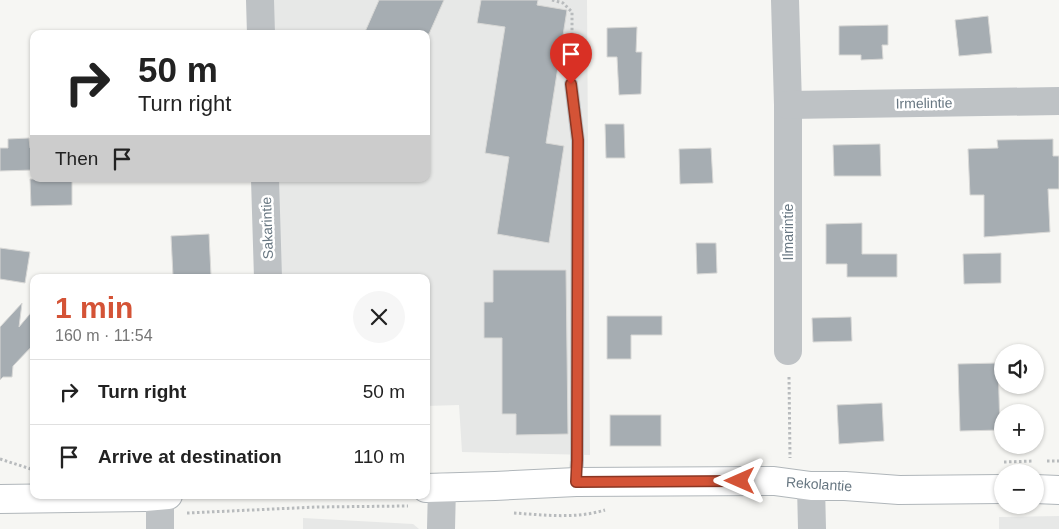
<!DOCTYPE html>
<meta charset="utf-8">
<style>
:root{--surface:#fff;--page:#f6f6f6;--text:#222;--muted:#767676;--line:#e0e0e0;--accent:#d45336}
body{margin:0;font-family:Helvetica,sans-serif;background:var(--page);color:var(--text);height:100vh;display:flex;flex-direction:column;font-size:19px;white-space:nowrap}
*{box-sizing:border-box;margin:0}
p{font-size:16px;color:var(--muted)}
.icon{flex:none;width:28px;height:28px;fill:none;stroke:currentColor;stroke-width:2;stroke-linecap:round;stroke-linejoin:round}
.map{position:relative;flex:1;overflow:hidden}
.details{position:absolute;left:30px;top:274px;width:400px;height:225px;display:flex;flex-direction:column;background:var(--surface);border-radius:10px;box-shadow:0 1px 4px #0004}
.details>*{flex:none}
.top-card{position:absolute;left:30px;top:30px;width:400px;height:152px;border-radius:10px;box-shadow:0 1px 4px #0004;background:#fff;color:var(--text);overflow:hidden}
.fabs{position:absolute;left:994px;top:344px;display:grid;gap:10px}
.fabs a{display:grid;place-items:center;width:50px;height:50px;border-radius:50%;background:var(--surface);box-shadow:0 1px 4px #0004;font-size:25px}
.pin{position:absolute;display:grid;place-items:center;width:42px;height:42px;color:#fff;margin:-51px -21px;border-radius:50% 50% 50% 0;rotate:-45deg;box-shadow:0 0 5px #0007}
.pin .icon{rotate:45deg}
.me{position:absolute;width:55px;margin:-28px;rotate:270deg;stroke-linejoin:round;filter:drop-shadow(0 0 4px #0008)}
.turn{display:flex;align-items:center;gap:18px;height:105px;padding:0 25px;font-size:22px}
.turn .icon{width:65px;height:65px;stroke-width:2.5}
.turn b{display:block;font-size:35px;line-height:42px}
.then{display:flex;align-items:center;height:48px;padding:0 25px;background:#0003;gap:10px;font-size:19px}
.round{display:grid;place-items:center;flex:none;width:52px;height:52px;border-radius:26px;background:var(--page)}
.headline{display:flex;align-items:center;justify-content:space-between;height:85px;padding:0 25px}
h1{font-size:30px;font-weight:800;line-height:38px;color:var(--accent)}
ul{padding:0;list-style:none}
li{display:flex;align-items:center;gap:15px;height:65px;padding:0 25px;border-top:1px solid var(--line)}
li div{flex:1}
li b{display:block;font-size:19px}
li em{font-style:normal}
.map>svg:first-child{display:block}
</style>
<div class="map">
<svg width="1059" height="529" viewBox="0 0 1059 529">
<rect width="100%" height="100%" fill="#f6f6f3"/>
<g fill="#e7e8e7">
<path d="M269 0H587L590 455 462 452 459 405 426 406V278L279 277 276 179H426V34H270Z"/>
<path d="M1059 516V529H999V517Z"/>
<path d="M303 518 413 524 419 529H303Z"/>
</g>
<g fill="#a6adb2" stroke="#d8d8d6">
<path d="M379 0H444L429 34H364Z"/>
<path d="M481 0H538L537 5 567 10 546 143 564 146 549 243 497 234 509 157 485 153 505 27 477 23Z"/>
<path d="M988 16 992 53 959 56 955 20Z"/>
<path d="M888 25V45H882L883 59 861 60V55H839V26Z"/>
<path d="M637 27 636 52H642L641 94 619 95 617 57H607V28Z"/>
<path d="M605 124H624L625 158H606Z"/>
<path d="M29 138 30 148H34V170L0 171V148H8V139Z"/>
<path d="M1053 139V156H1059V189H1048L1050 232 984 237V195H970L968 149 998 148 997 140Z"/>
<path d="M880 144 881 176H834L833 145Z"/>
<path d="M711 148 713 183 680 184 679 149Z"/>
<path d="M30 179H72V205L31 206Z"/>
<path d="M862 223V254H897V277H847V264H826V224Z"/>
<path d="M209 234 211 275 173 276 171 236Z"/>
<path d="M696 243H716L717 273 697 274Z"/>
<path d="M0 248 30 252 25 283 0 279Z"/>
<path d="M1001 253V283L964 284 963 254Z"/>
<path d="M493 270H566L568 434 516 435V414H502V338H484V302H493Z"/>
<path d="M22 303 19 327 34 309V344L13 366 12 377H3L0 380V327Z"/>
<path d="M607 316H662V335H631V359H607Z"/>
<path d="M851 317 852 341 813 342 812 318Z"/>
<path d="M998 363 1000 430 960 431 958 364Z"/>
<path d="M882 403 884 441 839 444 837 405Z"/>
<rect x="610" y="415" width="51" height="31"/>
</g>
<g fill="none" stroke-linecap="round" stroke-linejoin="round">
<g stroke="#b0b6ba" stroke-width="30">
<g id="secondary">
<path d="M426 488 495 486 576 482 774 481 811 486H845L899 490 1002 489"/>
<path d="M1035 489 1059 490"/>
<path d="M0 499 145 497 168 495"/>
</g>
</g>
<g stroke="#b8bbbd" stroke-width="3" stroke-dasharray="2.5 2.5" stroke-linecap="butt">
<path d="M552 0 563 3 572 12V65"/>
<path d="M789 377 790 458"/>
<path d="M0 459 34 470"/>
<path d="M1047 461H1059"/>
<path d="M1004 462 1033 461"/>
<path d="M187 513 317 507 408 506"/>
<path d="M514 513C544 515 576 519 605 510"/>
</g>
<path stroke="#bec2c5" stroke-width="14" d="M571 84 578 141 577 460 576 482"/>
<g stroke="#bec2c5" stroke-width="28">
<path d="M260 0 261 34"/>
<path d="M785 0 788 105V351"/>
<path d="M788 105 1059 101"/>
<path d="M265 179 268 278"/>
<path d="M811 486 812 529"/>
<path d="M160 495V529"/>
<path d="M441 529 442 487"/>
</g>
<use href="#secondary" stroke="#fff" stroke-width="28"/>
</g>
<g fill="none" stroke-linecap="round" stroke-linejoin="round">
<g stroke="#8a3623" stroke-width="12">
<path id="route" d="M571 84 578 140 577 460 576 482 740 481"/>
</g>
<use href="#route" stroke="#d45336" stroke-width="9"/>
</g>
<g text-anchor="middle" dominant-baseline="central" stroke-width="5" stroke-linejoin="round" paint-order="stroke">
<g font-size="14" fill="#687782" stroke="#fff">
<text transform="translate(924 103) rotate(-1)">Irmelintie</text>
<text transform="translate(267 228) rotate(-92)">Sakarintie</text>
<text transform="translate(788 232) rotate(-90)">Ilmarintie</text>
<text transform="translate(819 484) rotate(4)">Rekolantie</text>
</g>
</g>
</svg>
<div class="fabs">
<a><svg class="icon" aria-label="sound" viewBox="0 0 24 24"><path d="M4 9h4l5-4v14l-5-4H4zM17 9q2 3 0 6"/></svg></a>
<a>+</a>
<a>−</a>
</div>
<div class="pin" style="left:571px;top:84px;background:#d93025"><svg class="icon" aria-label="arrive" viewBox="0 0 24 24"><path d="M6 21V4h12l-3 4 3 4H6"/></svg></div>
<svg class="me" style="left:740px;top:481px" viewBox="-20 -20 40 40"><path d="M0-17L14 15 0 8-14 15z" fill="#d45336" stroke="#fff" stroke-width="4"/></svg>
<div class="top-card">
<div class="turn"><svg class="icon" aria-label="right" viewBox="0 0 24 24"><path d="M7 20v-9h11M14 6l5 5-5 5"/></svg><div><b>50 m</b>Turn right</div></div>
<div class="then">Then<svg class="icon" aria-label="arrive" viewBox="0 0 24 24"><path d="M6 21V4h12l-3 4 3 4H6"/></svg></div>
</div>
<section class="details">
<div class="headline"><div><h1>1 min</h1><p>160 m · 11:54</p></div><a class="round"><svg class="icon" aria-label="close" viewBox="0 0 24 24"><path d="M6 6l12 12M18 6L6 18"/></svg></a></div>
<ul>
<li><svg class="icon" aria-label="right" viewBox="0 0 24 24"><path d="M7 20v-9h11M14 6l5 5-5 5"/></svg><div><b>Turn right</b></div><em>50 m</em></li>
<li><svg class="icon" aria-label="arrive" viewBox="0 0 24 24"><path d="M6 21V4h12l-3 4 3 4H6"/></svg><div><b>Arrive at destination</b></div><em>110 m</em></li>
</ul>
</section>
</div>
